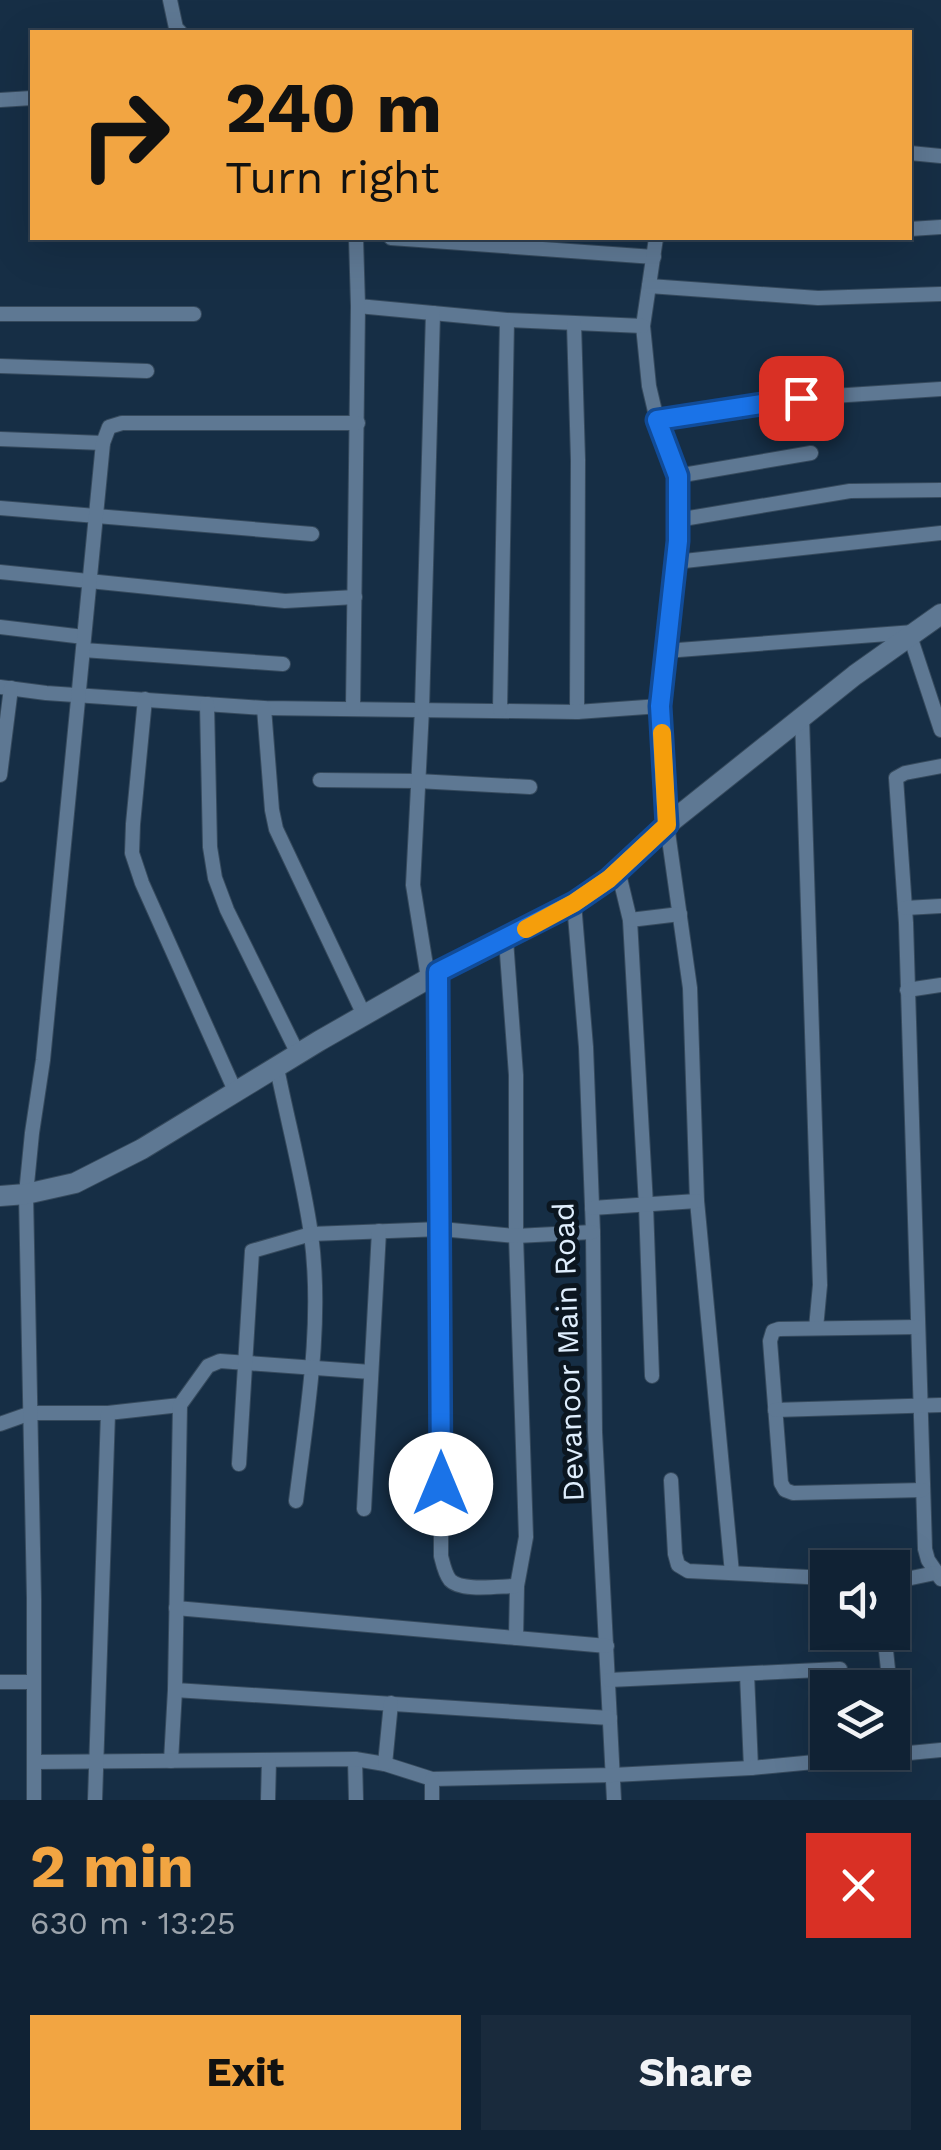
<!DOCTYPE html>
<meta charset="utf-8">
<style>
:root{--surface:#102234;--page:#192a3c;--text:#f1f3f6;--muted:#9ca4ac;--line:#303f4f;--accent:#f2a542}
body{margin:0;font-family:"Work Sans",sans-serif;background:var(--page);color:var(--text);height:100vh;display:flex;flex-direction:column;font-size:38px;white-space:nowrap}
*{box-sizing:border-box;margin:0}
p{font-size:32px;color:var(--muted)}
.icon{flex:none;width:55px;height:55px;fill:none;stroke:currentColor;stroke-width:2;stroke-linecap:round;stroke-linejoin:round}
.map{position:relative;height:1800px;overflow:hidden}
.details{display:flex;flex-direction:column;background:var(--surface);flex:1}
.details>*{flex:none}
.top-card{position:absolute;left:30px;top:30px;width:882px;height:210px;border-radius:0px;box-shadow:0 10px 40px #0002,0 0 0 2px var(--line);background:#f2a542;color:#111;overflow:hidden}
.fabs{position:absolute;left:810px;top:1550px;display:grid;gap:20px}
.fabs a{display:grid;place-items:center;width:100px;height:100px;border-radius:0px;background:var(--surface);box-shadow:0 10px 40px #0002,0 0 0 2px var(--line);font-size:50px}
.pin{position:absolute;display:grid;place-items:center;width:85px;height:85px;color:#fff;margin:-42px;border-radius:20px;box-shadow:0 5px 15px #0006}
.me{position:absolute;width:110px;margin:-55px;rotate:0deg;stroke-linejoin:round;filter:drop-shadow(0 0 8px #0008)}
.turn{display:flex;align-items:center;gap:35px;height:210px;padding:0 30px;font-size:45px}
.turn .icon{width:130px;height:130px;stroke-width:2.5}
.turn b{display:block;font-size:70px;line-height:85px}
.round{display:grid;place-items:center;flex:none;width:105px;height:105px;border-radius:0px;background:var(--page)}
.overview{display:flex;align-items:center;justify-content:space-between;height:170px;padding:0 30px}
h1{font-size:60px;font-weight:700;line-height:75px;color:var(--accent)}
.action{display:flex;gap:20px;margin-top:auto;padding:20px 30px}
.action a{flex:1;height:115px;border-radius:0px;background:var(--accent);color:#111;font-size:40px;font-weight:700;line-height:115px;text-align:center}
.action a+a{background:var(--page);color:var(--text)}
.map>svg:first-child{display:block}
</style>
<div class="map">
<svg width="941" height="1800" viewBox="0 0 941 1800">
<rect width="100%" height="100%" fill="#162e45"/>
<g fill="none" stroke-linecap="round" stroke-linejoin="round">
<g stroke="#364a5d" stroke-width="16">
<g id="street">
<path d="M170 0 176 28 180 32"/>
<path d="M0 100 32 98"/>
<path d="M910 153 941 156"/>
<path d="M910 229 941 227"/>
<path d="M391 238 654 257"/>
<path d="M656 238 643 326 649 386 657 420 677 476V541L660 706 667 825 690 988 697 1201 732 1573"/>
<path d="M649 286 818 298 941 294"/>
<path d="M358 306 507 320 643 326"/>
<path d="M0 314H194"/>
<path d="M574 324 578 460 577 712"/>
<path d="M0 366 147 371"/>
<path d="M657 420 801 398 941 389"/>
<path d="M0 439 103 443"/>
<path d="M677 476 811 453"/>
<path d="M0 508 312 534"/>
<path d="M677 520 850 491 941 490"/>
<path d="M675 562 941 533"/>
<path d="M0 572 285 601 355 597"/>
<path d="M0 627 84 637"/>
<path d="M910 636 941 730"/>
<path d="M83 650 283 664"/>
<path d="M665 651 914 632"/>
<path d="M0 687 46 693 264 708 577 712 660 706"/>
<path d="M145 699 133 824 132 853 142 883 236 1093"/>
<path d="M207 704 210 847 215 878 227 910 298 1054"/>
<path d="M264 708 272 810 276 829 364 1015"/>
<path d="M353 708 358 306 356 238"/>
<path d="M500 710 507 320"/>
<path d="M802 717 820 1285 816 1328"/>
<path d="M941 766 905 773 896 778 906 923 925 1549 928 1560 941 1579"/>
<path d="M0 775 11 688"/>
<path d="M320 780 417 781 530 787"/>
<path d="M618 870 630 920 646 1205 652 1376"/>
<path d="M574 903 586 1047 593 1232 595 1432 614 1800"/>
<path d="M905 908 941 906"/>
<path d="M630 920 680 914"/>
<path d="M506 940 516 1075V1236L526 1537 517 1586 516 1638"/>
<path d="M438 973 441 1229 516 1236 593 1232"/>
<path d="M428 978 413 885 422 709 433 313"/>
<path d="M907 990 941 985"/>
<path d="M277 1068C288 1123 303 1178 311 1234 323 1323 307 1412 296 1501"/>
<path d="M592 1208 697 1201"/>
<path d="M918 1327 779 1329 773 1331 770 1341 781 1483 785 1490 793 1493 923 1490"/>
<path d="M775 1410 941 1405"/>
<path d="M0 1424 31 1413H108L180 1405 208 1366 220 1361 371 1372"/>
<path d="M239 1464 252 1251 311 1234 441 1229V1556C443 1564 445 1574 450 1580 461 1592 500 1586 517 1586"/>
<path d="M671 1480 675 1554 678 1565 688 1571 828 1578"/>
<path d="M364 1509 379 1231"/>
<path d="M892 1582 935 1573"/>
<path d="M176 1608 607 1646"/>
<path d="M884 1632 890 1688"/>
<path d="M747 1674 751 1768"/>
<path d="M609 1680 840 1669"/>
<path d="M0 1682H34"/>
<path d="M175 1690 610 1718"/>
<path d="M892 1716 896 1754"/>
<path d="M355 1759 356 1800"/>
<path d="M171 1761 175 1690 180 1405"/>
<path d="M34 1762 355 1759 385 1764 432 1779 613 1775 751 1768 941 1750"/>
<path d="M385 1764 391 1703"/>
<path d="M432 1779V1800"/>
<path d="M34 1800V1599L26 1194 32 1133 43 1060 103 443 109 427 122 423H358"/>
<path d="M95 1800 108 1413"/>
<path d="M268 1800 269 1760"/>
</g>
</g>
<g stroke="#364a5d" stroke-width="22">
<path id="secondary" d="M0 1196 26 1194 75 1183 142 1149 319 1041 438 973 574 903 609 879 667 825 855 675 941 614"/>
</g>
<use href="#street" stroke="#5e7893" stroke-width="14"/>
<use href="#secondary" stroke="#5e7893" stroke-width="20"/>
</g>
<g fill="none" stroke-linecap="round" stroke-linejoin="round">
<g stroke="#114b97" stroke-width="25">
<path id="route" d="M441 1484 438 972 574 903 609 879 667 825 660 706 678 541V476L657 420 801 398"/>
</g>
<use href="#route" stroke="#1a73e8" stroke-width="18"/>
<path stroke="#f59e0b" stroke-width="18" d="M526 929 574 903 609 879 667 825 662 733"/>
</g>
<g text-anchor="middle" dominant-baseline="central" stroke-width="10" stroke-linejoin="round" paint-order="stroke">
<g font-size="30" fill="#dfeefd" stroke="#0b1620">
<text transform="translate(568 1352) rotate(-92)">Devanoor Main Road</text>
</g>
</g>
</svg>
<div class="fabs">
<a><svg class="icon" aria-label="sound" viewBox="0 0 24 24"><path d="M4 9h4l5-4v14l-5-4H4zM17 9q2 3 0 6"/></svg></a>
<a><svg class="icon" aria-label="layers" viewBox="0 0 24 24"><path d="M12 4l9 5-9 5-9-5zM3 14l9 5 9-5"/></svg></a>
</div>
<div class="pin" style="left:801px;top:398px;background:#d93025"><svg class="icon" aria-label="arrive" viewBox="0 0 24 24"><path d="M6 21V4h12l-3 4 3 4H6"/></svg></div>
<svg class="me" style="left:441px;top:1484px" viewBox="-20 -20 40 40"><circle r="19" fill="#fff"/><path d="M0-13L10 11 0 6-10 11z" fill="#1a73e8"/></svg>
<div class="top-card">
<div class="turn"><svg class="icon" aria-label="right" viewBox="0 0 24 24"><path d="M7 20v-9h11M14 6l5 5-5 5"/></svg><div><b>240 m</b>Turn right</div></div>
</div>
</div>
<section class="details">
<div class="overview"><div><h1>2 min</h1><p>630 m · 13:25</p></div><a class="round" style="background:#d93025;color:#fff"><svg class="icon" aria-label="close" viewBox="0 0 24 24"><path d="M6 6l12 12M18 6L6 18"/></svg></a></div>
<div class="action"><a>Exit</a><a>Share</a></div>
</section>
